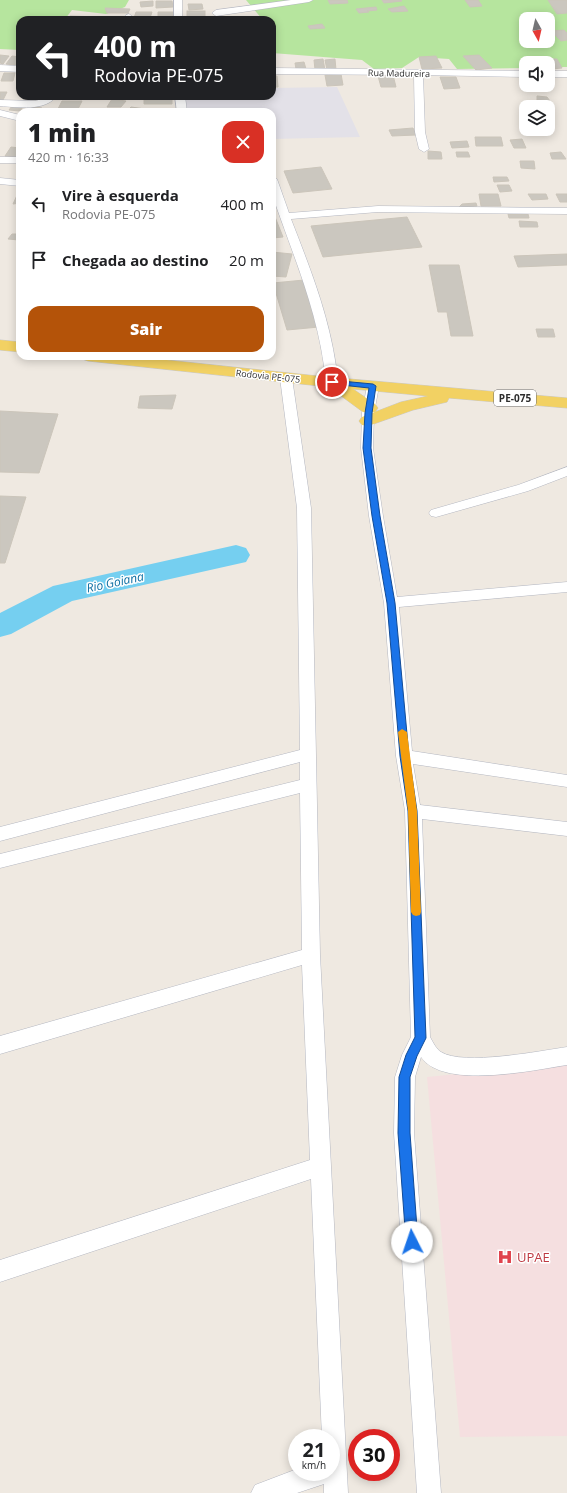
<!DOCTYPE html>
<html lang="pt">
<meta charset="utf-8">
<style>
:root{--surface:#fff;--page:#f2f2f2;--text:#202124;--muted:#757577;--accent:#b45309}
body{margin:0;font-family:"Open Sans",sans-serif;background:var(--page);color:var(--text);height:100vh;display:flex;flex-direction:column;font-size:15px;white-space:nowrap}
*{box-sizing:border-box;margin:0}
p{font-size:13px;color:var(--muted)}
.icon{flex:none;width:22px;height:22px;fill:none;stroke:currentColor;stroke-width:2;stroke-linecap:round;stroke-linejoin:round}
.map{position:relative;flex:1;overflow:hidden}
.sheet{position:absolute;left:16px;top:108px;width:260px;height:252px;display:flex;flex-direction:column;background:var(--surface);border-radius:12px;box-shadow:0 2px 10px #0003}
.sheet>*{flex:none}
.guide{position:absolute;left:16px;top:16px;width:260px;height:84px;border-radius:12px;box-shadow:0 2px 10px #0003;background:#202124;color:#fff;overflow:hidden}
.needle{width:26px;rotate:172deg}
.fabs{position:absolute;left:519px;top:12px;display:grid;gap:8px}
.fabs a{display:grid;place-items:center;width:36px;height:36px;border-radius:8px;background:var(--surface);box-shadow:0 2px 10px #0003;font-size:20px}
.speed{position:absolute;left:288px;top:1429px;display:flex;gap:8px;font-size:20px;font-weight:700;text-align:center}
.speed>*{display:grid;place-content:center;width:52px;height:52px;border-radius:50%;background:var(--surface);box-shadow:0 2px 10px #0003;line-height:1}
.speed small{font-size:10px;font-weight:400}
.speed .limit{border:6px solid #d22;background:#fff;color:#111}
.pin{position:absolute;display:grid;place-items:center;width:34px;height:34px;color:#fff;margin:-17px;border:2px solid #fff;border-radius:50%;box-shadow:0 1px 4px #0007}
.me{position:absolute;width:44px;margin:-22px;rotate:356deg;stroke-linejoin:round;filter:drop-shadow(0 0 3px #0008)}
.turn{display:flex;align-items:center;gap:14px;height:84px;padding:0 12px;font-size:18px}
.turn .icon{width:52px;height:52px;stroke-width:2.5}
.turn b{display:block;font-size:28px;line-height:34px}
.round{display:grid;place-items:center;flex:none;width:42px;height:42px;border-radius:12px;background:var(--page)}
.headline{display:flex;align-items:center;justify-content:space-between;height:68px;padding:0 12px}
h1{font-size:24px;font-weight:800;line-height:30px}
.primary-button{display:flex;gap:8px;margin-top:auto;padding:8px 12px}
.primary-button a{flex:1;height:46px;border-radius:12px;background:var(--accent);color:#fff;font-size:16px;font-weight:800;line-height:46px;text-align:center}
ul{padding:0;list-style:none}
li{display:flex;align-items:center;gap:12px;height:56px;padding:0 12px}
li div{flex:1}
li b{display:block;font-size:15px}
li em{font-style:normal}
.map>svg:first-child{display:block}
</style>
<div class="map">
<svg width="567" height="1493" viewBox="0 0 567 1493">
<rect width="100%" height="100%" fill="#efe9e1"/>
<path fill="#e3e1e8" d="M337 87 360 137 272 139V112H186L183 96H272V88Z"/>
<path fill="#f5dfe0" d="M567 1063V1436L460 1437 427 1077Z"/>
<g fill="#b6e59e" fill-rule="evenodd">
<path d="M0 0H129L125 7 106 14 72 10 65 19 76 20H20V50L0 49Z"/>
<path d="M246 0H567V67H548V63H526V68L457 69 449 59 419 57 402 68 374 69 362 60 272 53V20H263ZM526 19H548V41H526Z"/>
</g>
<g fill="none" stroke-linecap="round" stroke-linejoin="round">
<path fill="#75cff0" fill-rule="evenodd" d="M236 545 246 548 250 555 246 562 72 601 11 634 0 637V613L53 586Z"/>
</g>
<g fill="#cbc7bf" stroke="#cbc5ba">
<path d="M328 0H347L348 3 330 4Z"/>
<path d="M382 0H401L402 1 384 3Z"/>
<path d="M465 0H478L482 6 470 7Z"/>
<path d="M548 0H567V13L557 14Z"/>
<path d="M153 1V6L141 7 140 2Z"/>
<path d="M156 1H172L173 7 156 8Z"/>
<path d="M188 4H202L203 9 189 10Z"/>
<path d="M404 6 408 11 392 12 388 9Z"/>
<path d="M376 7 377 10 367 11 369 12 359 13 356 9Z"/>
<path d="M105 8 130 9 128 13H107Z"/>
<rect x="187" y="11" width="18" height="6"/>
<path d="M136 12H152L150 18H134Z"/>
<path d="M158 12H173L172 19H158Z"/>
<path d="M70 16 99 17 97 20H70Z"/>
<path d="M106 17 122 18 121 20H105Z"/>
<path d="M322 24 325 28 310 29 308 26Z"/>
<path d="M564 30 567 33V40L561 41 551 31Z"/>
<path d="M0 55 9 56 3 64 0 63Z"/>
<path d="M479 55 492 68 476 70 463 56Z"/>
<path d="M12 56 20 57V59L15 65 6 64Z"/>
<path d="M436 56 442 68 422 69 419 57Z"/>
<path d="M323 59 325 70H315L314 60Z"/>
<path d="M335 59 336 70H327L325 60Z"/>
<path d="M547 59H557L562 68 552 69Z"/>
<path d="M304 62 306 69H296L295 63Z"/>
<path d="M4 73H15L13 81H1Z"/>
<path d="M341 74 343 85 327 86 325 75Z"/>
<path d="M393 75 396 87H381L378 76Z"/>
<path d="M272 76H277L278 87H272Z"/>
<path d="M440 77H456L460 88 444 89Z"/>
<path d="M532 86H551L552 89H533Z"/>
<path d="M0 92H7L3 100H0Z"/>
<path d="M537 96 547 97 550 101 537 100Z"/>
<path d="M112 99 126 101 121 107H107Z"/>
<path d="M172 99V104H144V100Z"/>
<path d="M62 101H82L78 109H58Z"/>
<path d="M12 106 23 107 20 111 9 110Z"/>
<path d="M33 107 42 108 40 111 47 112H30Z"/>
<path d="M131 107 145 109 142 112H126Z"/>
<path d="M413 128 416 135 392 136 389 130Z"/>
<path d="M475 137H501L503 146H476Z"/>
<path d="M522 139 526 148H514L510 140Z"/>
<path d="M467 141 469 147 452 148 450 142Z"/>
<path d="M11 147 20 148V153L17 157 5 156Z"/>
<path d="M428 151 441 152 442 159H428Z"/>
<path d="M456 152H468L470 157H457Z"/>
<path d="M561 152 566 159H552L550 153Z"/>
<path d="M520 161H534L535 169 521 168Z"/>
<path d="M321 167 332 189 293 193 284 171Z"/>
<path d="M493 177H507L509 181 494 182Z"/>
<path d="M497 185H509L512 191 500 192Z"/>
<path d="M19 191H20V203L13 204Z"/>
<path d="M479 194H498L501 206H481Z"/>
<path d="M528 194H546L548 199 532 200Z"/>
<path d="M556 194H567V202H560Z"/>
<path d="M476 203 477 206 459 207 462 204Z"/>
<path d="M272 212H273L283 237 272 238Z"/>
<path d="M508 214H528L529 218H509Z"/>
<path d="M407 217 422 247 323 257 311 226Z"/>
<path d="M519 221 537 222 538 227H520Z"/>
<path d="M12 234H20L19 240 8 239Z"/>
<path d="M272 252 292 254 286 277 272 276Z"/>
<path d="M567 254V265L518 267 514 256Z"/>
<path d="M429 265H459L473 336H451L447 312H438Z"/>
<path d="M304 280 319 327 287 330 273 283Z"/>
<path d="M536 329H553L555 337H538Z"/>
<path d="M176 395 172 409 138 408 140 396Z"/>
<path d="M0 411 58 414 39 473 0 472Z"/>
<path d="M0 496 26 497 5 563H0Z"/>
</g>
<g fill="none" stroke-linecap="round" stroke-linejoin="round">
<g stroke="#b4b7c1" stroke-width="1">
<g id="street">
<rect x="174" y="0" width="8" height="20"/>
<path d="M291 0H313L309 2 216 16 212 13 216 10Z"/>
<path d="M129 14 133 17 131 20H123L126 15Z"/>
<path d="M0 65 20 66V72L0 71Z"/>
<path d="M272 68 526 71V77L423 75 425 132 429 149 424 152 419 149 415 132 414 75 272 74Z"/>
<rect x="548" y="71" width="19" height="6"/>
<path d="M47 96H57C44 112 18 107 0 106V100L36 101Z"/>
<path d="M175 96H185L187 112H177Z"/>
<path d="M0 110 20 115V121L0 116Z"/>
<rect x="0" y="157" width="20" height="6"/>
<path d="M272 176 277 179 289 213 378 206 567 208V214L378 212 291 219C312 273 332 323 338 382L336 385H328L326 382C319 312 294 259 272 194Z"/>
<path d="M0 178 20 180V186L0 184Z"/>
<path d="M286 374 290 375 292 378 311 508 320 955 348 1493H324V1484L297 1493H251L255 1485 297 1469V1472H331V1438H322L311 1179 0 1282V1260L310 1160 302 965 0 1054V1036L302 950 300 793 0 868V854L300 780V762L0 841V827L300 750 297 508 280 378 282 375Z"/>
<path d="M373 382 377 383 379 386 374 413 373 448 383 516 397 597 567 582V592L399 607 412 751 567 775V787L413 764 420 805 567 822V836L422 819 430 1037C433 1042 436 1049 441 1052 463 1066 540 1051 567 1047V1065C534 1070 443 1090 421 1057L415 1077 414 1133 441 1493H417L394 1133 395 1077 402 1055 411 1037 405 811 396 756 384 603 369 516 361 448 362 413 367 386 369 383Z"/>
<path d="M567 467V476L528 491 436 517 431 516 429 513 431 510 518 485Z"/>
</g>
</g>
<g stroke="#c9c9c9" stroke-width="1">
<g id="primary">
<path d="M0 340 20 342V352L0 350Z"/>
<path d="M80 356H129L327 377 567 398V408L449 398 447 402 413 410 368 426 362 425 359 421 362 417 401 402 428 396 353 389 375 404 378 408 375 412 369 413 363 412 329 387 88 361 82 359Z"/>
</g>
</g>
<use href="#street" fill="#fff" fill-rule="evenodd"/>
<use href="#primary" fill="#f2d163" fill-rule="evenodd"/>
</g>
<path fill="#1a73e8" stroke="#114b97" d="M330 380 373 384 376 386 372 413 371 448 380 516 395 603 409 756 417 811 426 1038 417 1056 410 1077V1133L418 1242 416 1247 412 1248 408 1247 406 1242 398 1133 399 1077 406 1055 415 1037 408 811 400 756 387 603 372 516 363 448 365 413 369 388 332 384 330 383Z"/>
<path fill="#f59e0b" d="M402 729 407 732 417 811 421 912 420 915 416 916 413 915 411 912 408 811 398 732Z"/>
<defs>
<g id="hospital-bare" transform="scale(1.2)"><path d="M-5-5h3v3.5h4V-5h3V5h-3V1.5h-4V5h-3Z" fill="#e0444e" stroke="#fff" stroke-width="2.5" paint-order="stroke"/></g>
</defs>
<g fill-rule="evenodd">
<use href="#hospital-bare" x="505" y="1257"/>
</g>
<g text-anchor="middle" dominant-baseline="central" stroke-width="3" stroke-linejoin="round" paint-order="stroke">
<g font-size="9" fill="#2e2e2e" stroke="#fff">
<text transform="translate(399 73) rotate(1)">Rua Madureira</text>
<text transform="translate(268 376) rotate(6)">Rodovia PE-075</text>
</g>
<rect fill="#fff" stroke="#6d6d6d" stroke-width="1" x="494" y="390" width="42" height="16" rx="3"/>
<g font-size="10" font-weight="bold" fill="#2e2e2e">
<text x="515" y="398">PE-075</text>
</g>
<g font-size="12" font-style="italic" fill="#0d6fa3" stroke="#fff">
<text transform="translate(115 582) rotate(-12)">Rio Goiana</text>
</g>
<g font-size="13" fill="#be3a42" stroke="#fff" text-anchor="start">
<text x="517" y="1257">UPAE</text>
</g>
</g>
</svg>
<div class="fabs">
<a><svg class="needle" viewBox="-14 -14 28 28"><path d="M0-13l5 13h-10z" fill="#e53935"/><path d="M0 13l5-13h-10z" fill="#757577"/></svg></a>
<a><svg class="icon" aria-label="sound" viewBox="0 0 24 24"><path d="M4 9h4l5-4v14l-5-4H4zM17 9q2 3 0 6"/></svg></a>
<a><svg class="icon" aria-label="layers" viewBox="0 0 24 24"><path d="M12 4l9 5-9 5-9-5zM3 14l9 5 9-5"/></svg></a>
</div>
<div class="speed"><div>21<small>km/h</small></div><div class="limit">30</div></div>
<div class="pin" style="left:332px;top:382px;background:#d93025"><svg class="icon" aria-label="arrive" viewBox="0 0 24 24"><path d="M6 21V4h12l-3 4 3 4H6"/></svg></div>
<svg class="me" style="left:412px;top:1242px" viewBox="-20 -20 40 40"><circle r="19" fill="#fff"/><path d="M0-13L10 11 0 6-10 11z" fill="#1a73e8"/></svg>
<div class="guide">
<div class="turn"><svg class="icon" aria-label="left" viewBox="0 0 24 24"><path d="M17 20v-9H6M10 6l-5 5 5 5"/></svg><div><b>400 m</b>Rodovia PE-075</div></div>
</div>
<section class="sheet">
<div class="headline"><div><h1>1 min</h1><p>420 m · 16:33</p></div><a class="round" style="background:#d93025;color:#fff"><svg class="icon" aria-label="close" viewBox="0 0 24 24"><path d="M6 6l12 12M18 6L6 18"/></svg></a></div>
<ul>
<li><svg class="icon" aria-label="left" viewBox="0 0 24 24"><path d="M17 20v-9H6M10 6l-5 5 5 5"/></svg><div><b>Vire à esquerda</b><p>Rodovia PE-075</p></div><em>400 m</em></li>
<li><svg class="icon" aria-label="arrive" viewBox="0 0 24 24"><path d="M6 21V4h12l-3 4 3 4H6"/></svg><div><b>Chegada ao destino</b></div><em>20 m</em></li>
</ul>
<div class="primary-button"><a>Sair</a></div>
</section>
</div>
